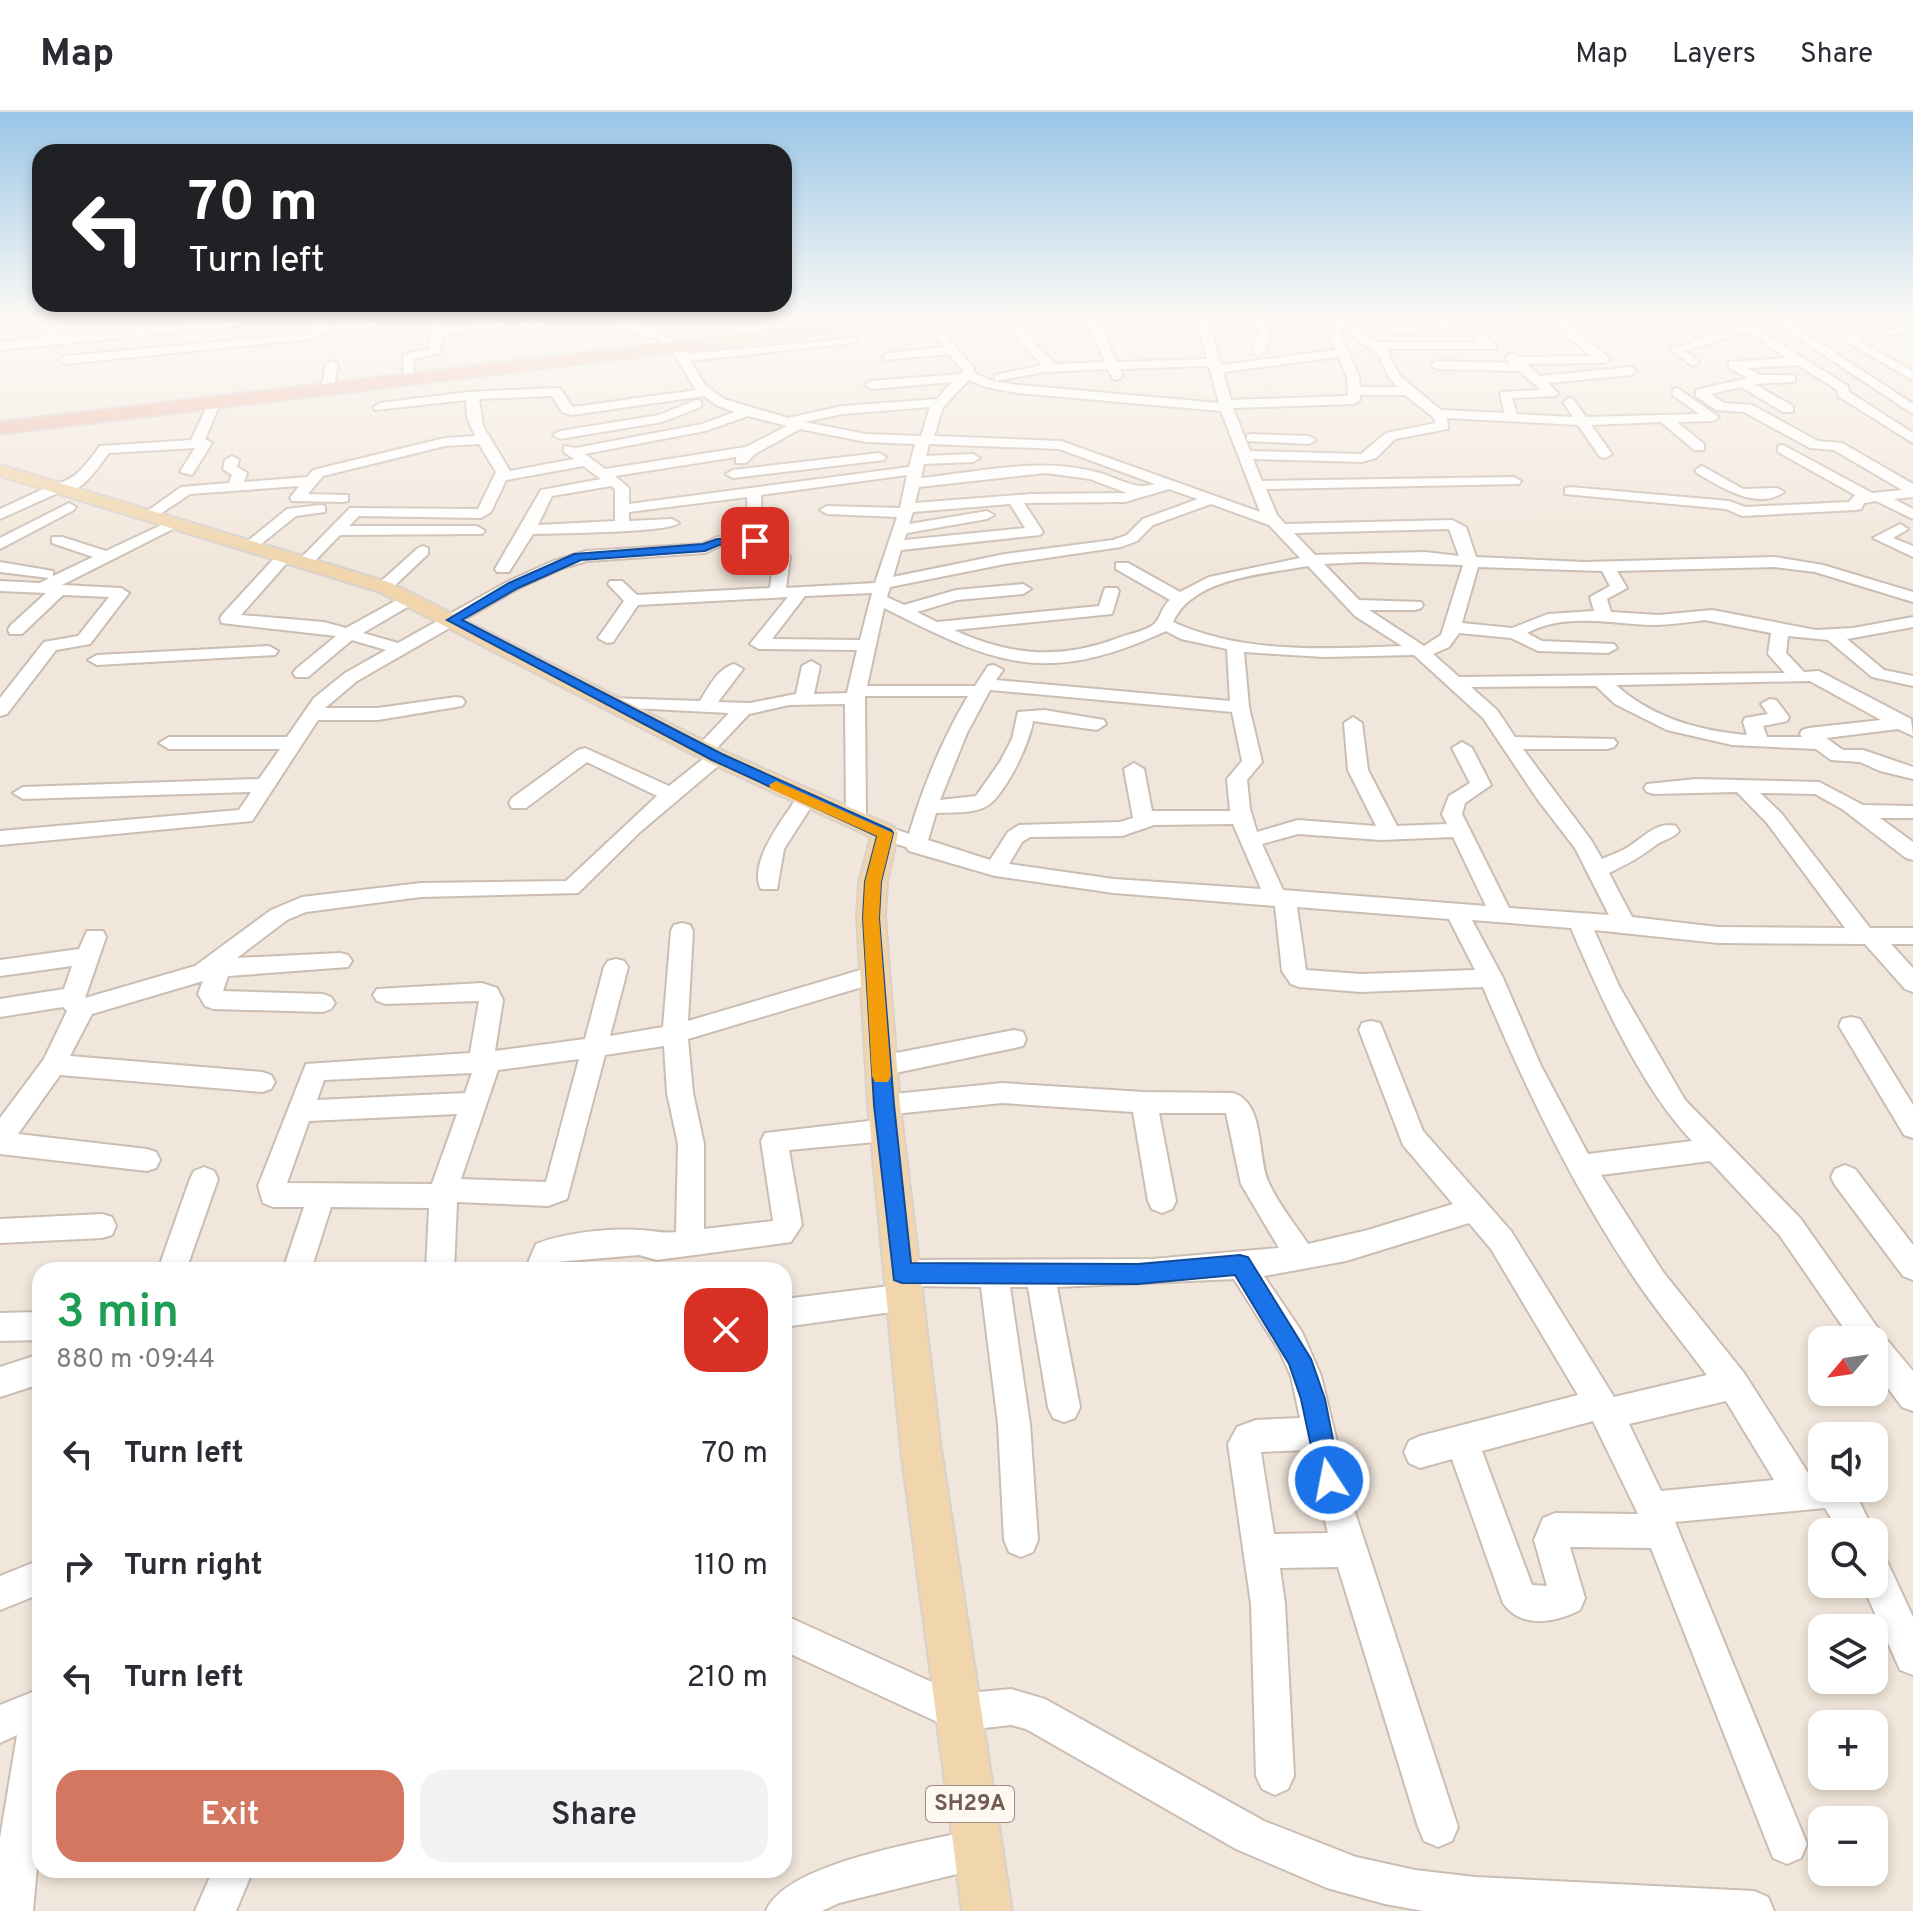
<!DOCTYPE html>
<meta charset="utf-8">
<style>
:root{--surface:#fff;--page:#f2f2f3;--text:#2b2b33;--muted:#7c7c81;--line:#e1e1e2;--accent:#d47761}
body{margin:0;font-family:Overpass,sans-serif;background:var(--page);color:var(--text);height:100vh;display:flex;flex-direction:column;font-size:30px;white-space:nowrap}
*{box-sizing:border-box;margin:0}
p{font-size:26px;color:var(--muted)}
.icon{flex:none;width:44px;height:44px;fill:none;stroke:currentColor;stroke-width:2;stroke-linecap:round;stroke-linejoin:round}
.map{position:relative;flex:1;overflow:hidden}
.sheet{position:absolute;left:32px;top:1150px;width:760px;height:616px;display:flex;flex-direction:column;background:var(--surface);border-radius:24px;box-shadow:0 4px 12px #0003}
.sheet>*{flex:none}
.guide{position:absolute;left:32px;top:32px;width:760px;height:168px;border-radius:24px;box-shadow:0 4px 12px #0003;background:#202124;color:#fff;overflow:hidden}
.needle{width:52px;rotate:241deg}
.controls{position:absolute;left:1808px;top:1214px;display:grid;gap:16px}
.controls a{display:grid;place-items:center;width:80px;height:80px;border-radius:16px;background:var(--surface);box-shadow:0 4px 12px #0003;font-size:40px}
.pin{position:absolute;display:grid;place-items:center;width:68px;height:68px;color:#fff;margin:-34px;border-radius:16px;box-shadow:0 4px 12px #0006}
.me{position:absolute;width:88px;margin:-44px;rotate:349deg;stroke-linejoin:round;filter:drop-shadow(0 0 6px #0008)}
.turn{display:flex;align-items:center;gap:28px;height:168px;padding:0 24px;font-size:36px}
.turn .icon{width:104px;height:104px;stroke-width:2.5}
.turn b{display:block;font-size:56px;line-height:68px}
.round{display:grid;place-items:center;flex:none;width:84px;height:84px;border-radius:24px;background:var(--page)}
.overview{display:flex;align-items:center;justify-content:space-between;height:136px;padding:0 24px}
h1{font-size:48px;font-weight:600;line-height:60px;color:#1e9e55}
.button{display:flex;gap:16px;margin-top:auto;padding:16px 24px}
.button a{flex:1;height:92px;border-radius:24px;background:var(--accent);color:#fff;font-size:32px;font-weight:600;line-height:92px;text-align:center}
.button a+a{background:var(--page);color:var(--text)}
ul{padding:0;list-style:none}
li{display:flex;align-items:center;gap:24px;height:112px;padding:0 24px}
li div{flex:1}
li b{display:block;font-size:30px}
li em{font-style:normal}
header{display:flex;align-items:center;gap:48px;box-sizing:border-box;height:112px;padding:0 40px;background:var(--surface);border-bottom:2px solid var(--line)}
header strong{font-size:38px}
nav{display:flex;gap:44px;margin-inline-start:auto;font-size:28px}
.map>svg:first-child{display:block}
</style>
<header>
<strong>Map</strong>
<nav><a>Map</a><a>Layers</a><a>Share</a></nav>
</header>
<div class="map">
<svg width="1913" height="1799" viewBox="0 0 1913 1799">
<rect width="100%" height="100%" fill="#faf4ec"/>
<path fill="#f1e6db" fill-rule="evenodd" d="M0 205H1913V1799H0ZM40 1158H784V1758H40ZM1822 1228H1874V1280H1822ZM1822 1324H1874V1376H1822ZM1822 1420H1874V1472H1822ZM1822 1516H1874V1568H1822ZM1822 1612H1874V1664H1822ZM1822 1708H1874V1760H1822Z"/>
<g fill="none" stroke-linecap="round" stroke-linejoin="round">
<g stroke="#ccbdb2" stroke-width="4">
<g id="minor">
<path d="M51 205H63L54 225 263 205H305L299 208 0 238V230L42 226Z"/>
<path d="M87 205H118L89 211 83 208Z"/>
<path d="M313 205H325L324 214 372 209 374 205H398L383 210 380 214 324 221 314 227 65 252 59 248 65 244 311 221Z"/>
<path d="M426 205H438L443 217 514 206 535 211 552 205H570L535 217 514 212 443 224 440 241 413 247 414 267 404 270 403 242 430 237 428 230 433 220Z"/>
<path d="M587 205C617 205 670 215 686 242L856 226V230L852 231 690 249 705 273 724 287 788 306 843 294 937 287 952 270 871 277 865 273 871 269 960 262 963 259 949 242 885 248 883 245 889 241 944 235 918 205H930L974 256V261L992 269 1018 273 1219 291 1209 254 1120 257 1123 264 1117 268 1113 267 1108 257 1045 260 995 269V263L1042 253 1005 213 1015 211 1055 252 1105 250 1085 205H1097L1117 250 1207 247 1195 205H1207L1221 253 1336 238 1328 220 1336 213 1326 205H1340L1375 230 1481 231 1462 215 1468 212 1496 233V237H1386L1400 264 1441 298 1504 301 1500 280 1541 278 1519 259 1437 257 1431 253 1437 249 1511 251 1505 245 1511 241 1519 245 1592 244 1564 222 1548 205H1561L1610 247 1604 251 1527 252 1540 264 1631 255 1637 259 1631 263 1548 271 1558 281 1556 284 1512 286 1517 302 1573 305 1563 290 1569 286 1573 287 1586 305 1699 302 1673 283V277L1677 276 1719 305 1713 309 1677 310 1704 332V338H1694L1661 310 1591 313 1612 342 1605 346 1600 345 1578 313 1447 306 1448 317 1395 327 1376 346 1362 350 1253 347 1262 369 1514 365 1521 369 1519 372 1266 377 1277 403 1285 412 1452 408 1466 415 1476 445 1584 450 1775 445 1823 453 1913 480V490L1815 460 1775 455 1617 459 1627 476 1607 487 1611 500 1659 503 1712 498 1816 518 1853 516 1913 505V515L1847 527 1884 558 1913 564V574L1872 565 1828 528 1788 524 1786 541 1804 560 1819 559 1911 607 1913 624 1898 617 1826 626 1843 638H1863L1913 655V667L1880 659 1860 650 1831 648 1816 637 1732 633 1667 618 1615 592 1596 574 1471 575 1497 598 1515 625 1614 627 1617 631 1614 635 1607 637H1523L1591 728 1602 747C1611 743 1623 739 1631 733 1645 724 1658 709 1676 714L1679 719C1673 727 1664 727 1656 733 1639 746 1629 751 1609 761L1632 805 1718 815 1845 816 1767 711 1737 680 1654 682 1647 680 1644 676 1647 672 1696 667 1819 670 1863 693 1913 694V706H1880L1913 730V748L1906 746 1842 697 1815 682 1760 681 1781 701 1870 816H1913V832H1891L1913 856V880L1905 877 1865 832 1718 831 1594 818 1619 874 1685 988 1800 1106 1882 1222 1913 1259V1299L1902 1295 1874 1257V1228H1852L1780 1124 1710 1049 1601 1063 1663 1160 1744 1261 1810 1364 1822 1363V1376H1853L1874 1420H1839L1825 1396 1675 1410 1807 1732 1801 1746 1787 1752 1773 1746 1651 1436 1570 1435 1585 1486 1580 1498C1555 1511 1521 1517 1503 1491L1452 1347 1420 1356 1409 1351 1404 1340 1409 1329 1420 1324 1578 1283 1491 1137 1469 1111 1346 1149 1264 1164 1302 1220 1321 1264 1351 1388 1458 1715 1452 1729 1438 1735 1424 1729 1418 1715 1338 1455 1280 1456 1285 1492 1294 1664 1288 1677 1275 1683 1262 1677 1256 1664 1251 1492 1228 1332 1237 1315 1256 1308 1300 1306 1291 1264 1280 1240 1234 1167 1057 1175 1080 1295 1075 1306 1064 1310 1053 1306 1048 1295 1028 1175H1010L1030 1312 1038 1428 1033 1440 1021 1445 1009 1440 1004 1428 998 1312 981 1175 913 1174 921 1185 916 1195 906 1198 784 1215V1187L898 1173 892 1170 888 1161 892 1152 902 1148 1152 1147 1279 1136 1241 1072 1226 1001H1159L1176 1089 1172 1097 1162 1101 1152 1097 1148 1089 1133 1000 1002 991 884 1003 875 1000 871 993 875 986 884 983 1002 971 1144 980 1233 981C1265 991 1257 1042 1268 1069 1277 1091 1295 1112 1308 1132L1368 1118 1453 1092 1403 1033 1359 918 1362 911 1371 909 1380 911 1383 918 1423 1019 1511 1119 1614 1285 1707 1263C1686 1235 1664 1208 1644 1180 1578 1086 1527 980 1483 875L1361 880 1299 875 1291 872 1282 859 1275 794 1114 781 995 764 909 739 906 735 878 726 875 721 885 714 909 722C923 674 942 628 968 584H865L866 708 863 713H849L846 708 845 592 789 593 749 602 713 640 724 641 727 645 724 649 640 720 578 781 421 785 306 800 287 808 237 846 340 841 348 843 352 849 348 855 228 864 223 879 323 882 331 885 335 891 331 897 323 900 213 897 205 894 198 882 203 869 92 902 70 944 262 960 271 963 275 970 271 977 262 980 60 963 18 1022 147 1037 156 1040 160 1048 156 1056 147 1059 0 1042V1006L44 947 67 899 63 895 0 905V887L64 877 72 854 0 864V848L79 837 87 819H103L106 825 85 886 195 854 271 798 302 785 421 771 566 769 657 684 587 650 526 696H512L509 691 512 686 578 638 585 636 669 674 708 643 697 642 694 638 729 601 613 595 607 594 604 590 607 586 700 589C709 575 717 557 734 552L743 557 718 590 750 591 796 582 802 554 811 549 820 554 814 582 847 581 857 538 759 537 750 532 788 485 638 493 613 530 607 531 598 526 624 489 608 472 610 469H622L637 483 770 476 774 445 782 440 790 445 786 476 875 471 897 405 827 402 820 398 827 394 900 396 907 363 761 383 762 431 720 434 705 441 587 449 563 456 519 476 357 569 325 596H378L456 585 462 586 465 590 462 594 378 608H318L252 709 0 733V719L239 698 251 680 23 687 13 681 23 675 259 667 280 637H169L159 631 169 625H287L314 586 345 561 386 538 352 528 308 565H296L293 561 296 557 336 524 222 511 220 507 222 503 279 441H291L293 444 241 503 324 510 346 516 404 484H416V490L363 521 398 531 507 470 551 450 586 439 702 432 717 425 749 424 747 385 629 400V409L672 407 679 411C667 421 558 421 533 422L509 460H497L495 457 541 378 601 367 583 354 506 368 491 400 481 406 359 404 349 414H477L485 419 482 422 340 423 311 453 305 455 297 450 350 396 478 397 496 360 479 332 445 334 323 364 308 382 348 383V389L343 390 292 389 290 386 299 374 190 382 154 406 149 407 142 403 181 375 229 371 232 363 223 357 225 348 232 344 239 348 237 355 247 361 244 370 307 365 313 358 445 326 475 324 467 305 466 288 375 298 374 295 380 291 468 280 556 276 560 277 573 295 696 278 671 237 656 227ZM1343 218 1378 242 1389 266 1398 275H1360L1359 265 1340 221ZM1339 245 1347 265 1348 284 1231 288 1223 260ZM969 268 985 275 1018 281 1221 299 1260 400 1061 329 934 324 943 295ZM1360 283H1405L1433 305 1436 311 1386 321 1361 342 1250 339 1233 296 1354 292 1360 288ZM552 284 562 300 572 303 704 284 716 293 735 300 702 312 576 336 564 334V340L574 347 510 359 483 314 479 287ZM930 295 921 324 866 322 804 310 843 302ZM748 304 787 314 746 335 605 357 585 342 705 319ZM800 317 866 330 915 332 909 355 629 392V376L615 364 736 345V351H746L755 342ZM929 332 1059 337 1155 372C1133 379 1118 365 1096 360 1040 345 977 360 921 366L924 352 973 350 980 346 973 342 926 344ZM1046 361 1090 367 1127 381 1031 382 915 391 919 375ZM611 374 615 377V409L538 413 552 384ZM1169 377 1198 387 1143 407 1127 423 1113 428 1005 442 893 465 901 438 1040 423 1043 420 1024 391 1125 390ZM1010 392 1025 416 904 428 907 421 987 407 994 403 987 399 909 412 913 400ZM1211 392 1269 413 1300 446 1209 465 1180 480 1128 451H1116V457L1170 488C1161 495 1161 507 1153 513 1143 520 1128 522 1118 526 1060 548 1010 544 954 518L1112 502 1119 479 1117 476H1105L1099 494 937 510 917 500 957 488 1023 482 1031 477 1023 472 956 478 904 493 887 485 890 475 1005 452 1121 435 1137 429 1153 413ZM1449 417 1459 444 1425 440 1315 443 1294 421ZM1362 450 1463 453 1441 523 1424 534 1369 498H1415L1421 496 1423 493 1421 490 1359 488 1324 452ZM1308 454 1355 504 1402 534C1327 537 1242 542 1173 510 1193 465 1266 462 1308 454ZM1478 455 1602 459 1610 474 1590 485 1594 499 1548 502 1512 516 1462 511ZM872 481 860 528 772 527 805 484ZM884 496C995 552 1045 575 1166 519L1181 527 1227 537 1230 589 996 568 1003 558 994 553 988 554 975 574H867ZM1705 508 1771 521 1768 542 1785 561 1459 565 1433 542 1449 535 1459 521 1511 526 1538 539 1608 541 1617 536 1614 532 1542 529 1527 521C1565 500 1612 512 1654 513 1671 513 1688 510 1705 508ZM1244 540 1324 545 1414 543 1483 606 1538 688 1575 736 1609 803 1509 796 1462 702 1465 691 1491 673 1472 636 1462 630 1452 636 1470 671 1449 684 1442 702 1447 712 1397 714 1368 658 1362 611 1353 605 1344 611 1348 658 1376 714 1298 708 1257 720 1250 697 1247 668 1262 650 1249 595ZM1810 569 1881 608 1809 616 1802 618 1800 622 1802 625H1767L1763 614 1787 609 1789 605 1776 588 1770 587 1761 592 1768 602 1745 606 1743 610 1747 623C1700 619 1652 606 1616 573ZM990 578 1232 600 1242 649 1227 667 1230 699H1152L1144 657 1134 651 1124 657 1133 706 1120 710 1019 713 1008 720 990 748 928 728 936 701C951 700 971 702 985 695 1005 685 1030 630 1033 609L1097 618 1106 612 1104 608 1044 598 1018 600 1012 627 1000 650 976 684 940 688 967 621ZM1233 712 1261 777 1114 767 1009 752 1022 730 1030 725 1122 724 1154 713ZM1298 722 1381 728 1453 725 1486 794 1283 778 1262 732ZM1297 795 1449 807 1475 858 1361 862 1306 858ZM1472 808 1571 816C1601 886 1640 974 1692 1029L1588 1042 1541 954 1503 866ZM1726 1289 1774 1368 1661 1379 1629 1312ZM1593 1309 1638 1402 1555 1401 1543 1406 1534 1428 1547 1474 1532 1473 1482 1339ZM1307 1338 1328 1421 1274 1422 1261 1340Z"/>
<path d="M1254 205H1266L1270 223 1264 240 1258 244 1252 240 1258 223Z"/>
<path d="M1456 205H1477C1460 215 1398 228 1381 217L1387 214H1420Z"/>
<path d="M1497 205H1511L1523 214 1513 216Z"/>
<path d="M1803 205H1840L1793 213 1913 292V302L1780 214 1758 218 1848 274 1849 280 1913 321V331L1838 284 1837 278 1798 253 1747 256 1761 263H1795V269L1791 270 1754 272 1793 294V300H1783L1741 275 1710 282 1724 291 1752 293 1818 329 1842 331 1913 372V385L1894 387 1913 397V407L1876 389 1864 391 1861 397 1856 398 1742 404 1726 397 1565 382V376L1570 375 1729 389 1745 395 1849 390 1855 383 1778 340V334L1783 333 1872 381 1902 378 1834 338 1810 336 1744 300 1716 298 1696 284V278L1748 266 1729 256V250L1787 246 1747 220 1685 239 1699 250 1693 254 1669 237 1691 231 1692 228 1762 210Z"/>
<path d="M1913 213V219L1858 228 1913 259V268L1840 226Z"/>
<path d="M332 249 338 253 333 277 327 281 321 277 326 253Z"/>
<path d="M215 286 221 290 205 327 212 331 192 363 180 360 195 336 109 341C97 356 82 383 60 380L0 407V397L54 372C76 369 87 351 100 334L191 328 209 290Z"/>
<path d="M696 288 701 289V295L662 310 560 327 553 323 560 319 659 303Z"/>
<path d="M1252 322 1309 324 1316 328 1309 332 1247 329V323Z"/>
<path d="M879 341 886 345 884 348 733 366 726 362 733 358Z"/>
<path d="M1702 354 1743 377 1777 376 1784 380C1758 399 1720 375 1697 361L1695 358Z"/>
<path d="M69 391 76 395 74 398 0 437V426Z"/>
<path d="M320 393 325 394V400L296 404 256 436H246L243 433 287 397Z"/>
<path d="M174 407 181 411 179 414 62 473 121 476 129 481 90 532 56 538 7 602 0 604V586L44 530 78 524 109 485 63 483 22 522H10L8 518 10 514 46 481 0 479V469L40 471 49 466 0 460V450L53 459V464L93 445 52 431V425H62L106 439Z"/>
<path d="M1900 412 1908 417 1893 426 1913 434V445L1873 426Z"/>
<path d="M423 434 428 436V442L390 478H378V472L418 436Z"/>
<path d="M269 534 278 539 275 543 97 553 88 548 97 543Z"/>
<path d="M806 681 816 687 784 737 777 777H761C747 751 785 704 799 683Z"/>
<path d="M682 811 690 813 693 819 688 909 874 854 882 857 886 863 882 869 688 927 693 981 704 1032V1117L773 1109 761 1029 765 1021 886 1007 895 1010 899 1018 895 1026 886 1029 789 1038 802 1113 791 1130 657 1148 639 1143 557 1150 553 1158H525L536 1132C563 1121 609 1116 638 1118 653 1118 660 1122 676 1120L678 1032 667 981 664 934 605 943 567 1087 548 1094 457 1090 454 1158H426L429 1096 331 1095 311 1158H283L304 1095H273L263 1091 258 1074 306 952 470 941 479 889 385 892 377 889 373 883 377 877 482 871 497 876 503 888 495 939 585 927 604 855 608 849 616 847 624 849 628 855 610 924 663 915 671 819 674 813ZM579 947 546 1070 461 1067 498 958ZM472 961 465 981 317 988 324 968ZM457 1002 432 1072 287 1071 309 1009Z"/>
<path d="M1851 905 1860 907 1913 993V1026L1904 1023 1839 914 1842 907Z"/>
<path d="M1014 918 1023 920 1026 927 1023 934 1014 936 881 964 872 961 868 954 872 947 881 944Z"/>
<path d="M1845 1053 1855 1057 1913 1133V1168L1903 1164 1835 1073 1831 1065 1835 1057Z"/>
<path d="M204 1055 214 1059 218 1067 186 1158H158L190 1067 194 1059Z"/>
<path d="M102 1102 112 1105 116 1114 112 1123 102 1126 0 1131V1107Z"/>
<path d="M40 1200V1228L0 1229V1201Z"/>
<path d="M40 1242V1272L0 1285V1255Z"/>
<path d="M1874 1442 1886 1447 1913 1505V1563L1900 1558 1862 1472H1874Z"/>
<path d="M40 1448V1482L0 1498V1464Z"/>
<path d="M784 1503 958 1582 1011 1577 1045 1587 1264 1709 1356 1745 1415 1758 1475 1765 1754 1779 1768 1785 1774 1799H1423L1385 1792 1327 1776 1236 1737 1026 1617 1011 1613 957 1619 784 1539Z"/>
<path d="M40 1577V1722L33 1799H0V1726L17 1623 0 1631V1593Z"/>
<path d="M977 1717 991 1723 997 1737 991 1751 977 1757 839 1791 822 1799H766C786 1750 926 1730 977 1717Z"/>
<path d="M213 1758H253L236 1799H195Z"/>
</g>
</g>
<g stroke="#d8d1ce" stroke-width="4">
<path id="major" d="M0 353 391 471 726 640 894 715 898 721 887 770 885 806 900 993 941 1337 1012 1799H962L901 1337 868 993 857 806 859 770 871 725 708 650 377 479 0 364Z"/>
</g>
<g stroke="#d8d1ce" stroke-width="4">
<path id="highway" d="M887 205H938L930 210 0 322V310Z"/>
</g>
<use href="#minor" fill="#fff" fill-rule="evenodd"/>
<use href="#major" fill="#f0d5ad" fill-rule="evenodd"/>
<use href="#highway" fill="#ecbaab" fill-rule="evenodd"/>
</g>
<linearGradient id="sky" x2="0" y2="1"><stop stop-color="#99c5e6"/><stop offset="0.45" stop-color="#fdfaf6"/><stop offset="1" stop-color="#fdfaf6" stop-opacity="0"/></linearGradient>
<rect width="1913" height="457" fill="url(#sky)"/>
<path fill="#1a73e8" stroke="#114b97" stroke-width="2" d="M755 426 761 429 759 431 719 433 705 439 581 448 518 476 462 508 722 642 891 718 893 721 881 770 879 806 894 993 911 1151 1138 1152 1240 1143 1248 1145 1311 1247 1325 1287 1341 1368 1338 1376 1329 1380 1320 1376 1301 1287 1289 1252 1235 1163 1138 1172 902 1171 894 1168 874 993 863 806 865 770 877 724 712 648 447 508 509 471 574 442 703 432 717 427Z"/>
<path fill="#f59e0b" d="M776 669 893 721 881 770 879 806 891 964 888 970H875L872 964 863 806 865 770 877 724 771 677 769 673Z"/>
<g text-anchor="middle" dominant-baseline="central" stroke-width="7" stroke-linejoin="round" paint-order="stroke">
<rect fill="#fdf8f2" stroke="#9c8b81" stroke-width="2" x="926" y="1674" width="88" height="36" rx="6"/>
<g font-size="22" font-weight="bold" fill="#735c51">
<text x="970" y="1692">SH29A</text>
</g>
</g>
</svg>
<div class="controls">
<a><svg class="needle" viewBox="-14 -14 28 28"><path d="M0-13l5 13h-10z" fill="#e53935"/><path d="M0 13l5-13h-10z" fill="#7c7c81"/></svg></a>
<a><svg class="icon" aria-label="sound" viewBox="0 0 24 24"><path d="M4 9h4l5-4v14l-5-4H4zM17 9q2 3 0 6"/></svg></a>
<a><svg class="icon" aria-label="search" viewBox="0 0 24 24"><circle cx="10" cy="10" r="6"/><path d="M15 15l6 6"/></svg></a>
<a><svg class="icon" aria-label="layers" viewBox="0 0 24 24"><path d="M12 4l9 5-9 5-9-5zM3 14l9 5 9-5"/></svg></a>
<a>+</a>
<a>−</a>
</div>
<div class="pin" style="left:755px;top:429px;background:#d93025"><svg class="icon" aria-label="arrive" viewBox="0 0 24 24"><path d="M6 21V4h12l-3 4 3 4H6"/></svg></div>
<svg class="me" style="left:1329px;top:1368px" viewBox="-20 -20 40 40"><circle r="17" fill="#1a73e8" stroke="#fff" stroke-width="3"/><path d="M0-11L8 9 0 5-8 9z" fill="#fff"/></svg>
<div class="guide">
<div class="turn"><svg class="icon" aria-label="left" viewBox="0 0 24 24"><path d="M17 20v-9H6M10 6l-5 5 5 5"/></svg><div><b>70 m</b>Turn left</div></div>
</div>
<section class="sheet">
<div class="overview"><div><h1>3 min</h1><p>880 m · 09:44</p></div><a class="round" style="background:#d93025;color:#fff"><svg class="icon" aria-label="close" viewBox="0 0 24 24"><path d="M6 6l12 12M18 6L6 18"/></svg></a></div>
<ul>
<li><svg class="icon" aria-label="left" viewBox="0 0 24 24"><path d="M17 20v-9H6M10 6l-5 5 5 5"/></svg><div><b>Turn left</b></div><em>70 m</em></li>
<li><svg class="icon" aria-label="right" viewBox="0 0 24 24"><path d="M7 20v-9h11M14 6l5 5-5 5"/></svg><div><b>Turn right</b></div><em>110 m</em></li>
<li><svg class="icon" aria-label="left" viewBox="0 0 24 24"><path d="M17 20v-9H6M10 6l-5 5 5 5"/></svg><div><b>Turn left</b></div><em>210 m</em></li>
</ul>
<div class="button"><a>Exit</a><a>Share</a></div>
</section>
</div>
